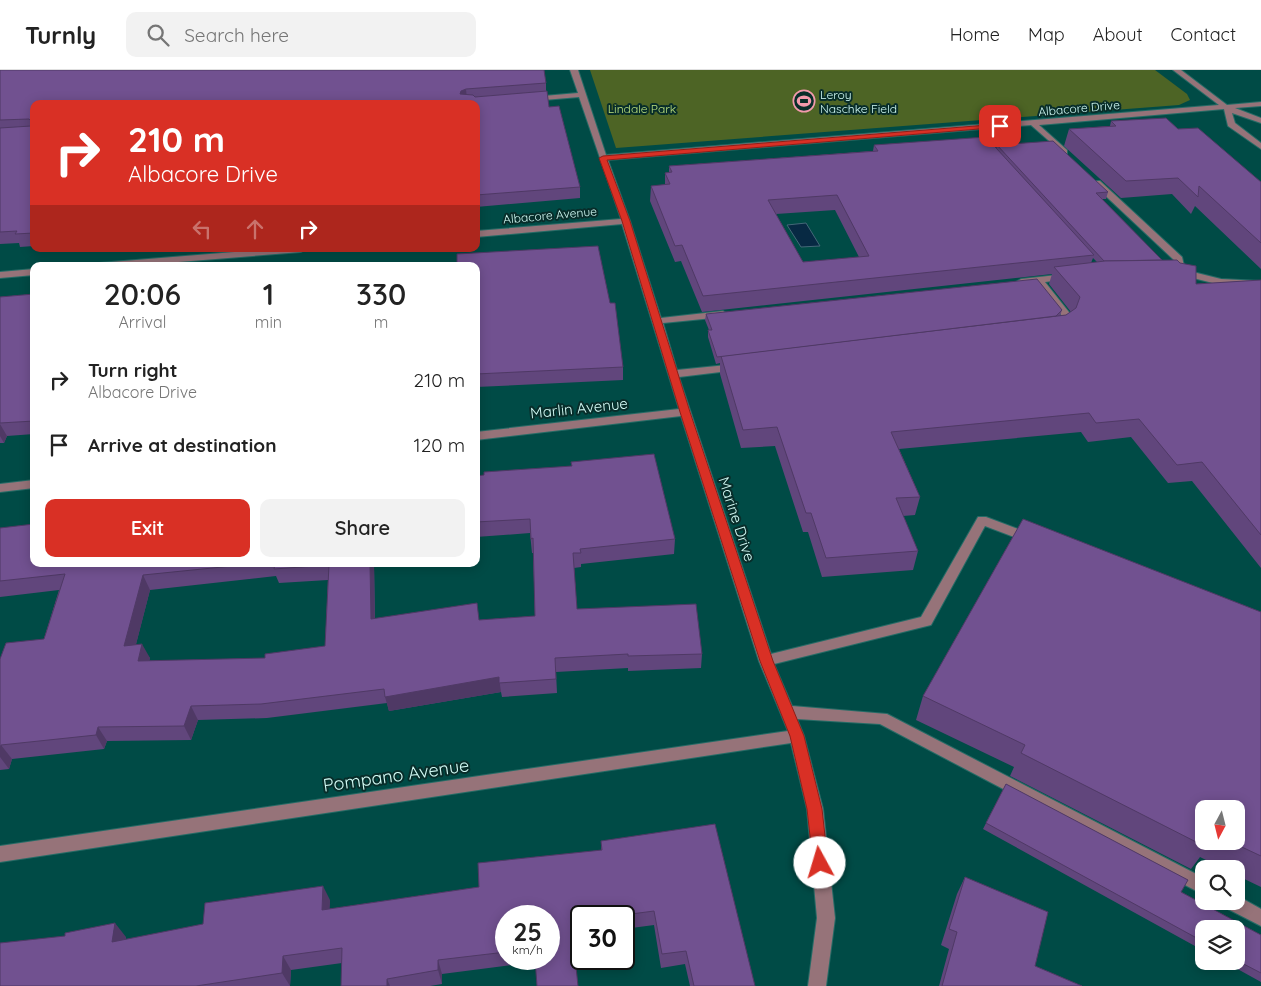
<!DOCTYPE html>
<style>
:root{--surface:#fff;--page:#f2f2f2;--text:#222;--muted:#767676;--line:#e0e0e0;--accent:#d93025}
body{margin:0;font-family:Quicksand,sans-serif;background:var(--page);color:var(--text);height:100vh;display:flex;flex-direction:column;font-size:19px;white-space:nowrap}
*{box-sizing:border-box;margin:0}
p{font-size:16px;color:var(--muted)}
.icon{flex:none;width:28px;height:28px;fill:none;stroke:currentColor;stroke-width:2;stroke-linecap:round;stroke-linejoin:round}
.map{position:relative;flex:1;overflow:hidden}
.details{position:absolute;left:30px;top:192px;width:450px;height:305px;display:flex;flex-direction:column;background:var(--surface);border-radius:10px;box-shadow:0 2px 12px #0003}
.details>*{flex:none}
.guide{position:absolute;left:30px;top:30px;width:450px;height:152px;border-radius:10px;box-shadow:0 2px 12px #0003;background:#d93025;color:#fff;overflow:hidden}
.needle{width:32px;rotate:187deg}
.controls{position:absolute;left:1195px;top:730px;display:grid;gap:10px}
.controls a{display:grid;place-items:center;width:50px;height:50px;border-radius:10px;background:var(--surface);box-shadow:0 2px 12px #0003;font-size:25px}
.speed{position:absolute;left:495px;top:835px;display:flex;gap:10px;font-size:25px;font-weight:700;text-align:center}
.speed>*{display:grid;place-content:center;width:65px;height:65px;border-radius:50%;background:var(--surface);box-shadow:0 2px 12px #0003;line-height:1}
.speed small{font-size:12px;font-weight:400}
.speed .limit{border:2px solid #111;border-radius:8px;background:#fff;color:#111}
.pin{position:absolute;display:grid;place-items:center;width:42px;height:42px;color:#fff;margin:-21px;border-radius:10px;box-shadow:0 2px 8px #0006}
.me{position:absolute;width:55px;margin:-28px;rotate:354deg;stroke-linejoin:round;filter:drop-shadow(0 0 4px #0008)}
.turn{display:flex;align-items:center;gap:18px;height:105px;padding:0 15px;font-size:22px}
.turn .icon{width:65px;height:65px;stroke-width:2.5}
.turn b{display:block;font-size:35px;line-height:42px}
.lanes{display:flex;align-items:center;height:48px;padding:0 15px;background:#0003;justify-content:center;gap:25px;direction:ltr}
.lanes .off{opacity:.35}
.eta{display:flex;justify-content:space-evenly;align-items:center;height:85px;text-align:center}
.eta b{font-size:30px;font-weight:600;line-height:35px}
.primary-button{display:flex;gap:10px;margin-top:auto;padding:10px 15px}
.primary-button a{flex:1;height:58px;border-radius:10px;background:var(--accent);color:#fff;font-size:20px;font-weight:600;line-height:58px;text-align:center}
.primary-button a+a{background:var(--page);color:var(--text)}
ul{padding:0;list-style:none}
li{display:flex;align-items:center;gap:15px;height:65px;padding:0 15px}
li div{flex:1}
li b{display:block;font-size:19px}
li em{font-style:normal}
header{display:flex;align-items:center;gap:30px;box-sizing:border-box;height:70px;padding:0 25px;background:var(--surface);border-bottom:1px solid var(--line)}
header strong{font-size:24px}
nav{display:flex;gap:28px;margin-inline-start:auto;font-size:18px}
.search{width:350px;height:45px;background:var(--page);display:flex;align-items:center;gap:12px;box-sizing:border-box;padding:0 18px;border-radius:10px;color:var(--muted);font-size:19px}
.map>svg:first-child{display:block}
</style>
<header>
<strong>Turnly</strong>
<div class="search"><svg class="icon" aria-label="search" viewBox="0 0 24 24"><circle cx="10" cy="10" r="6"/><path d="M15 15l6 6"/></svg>Search here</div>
<nav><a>Home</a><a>Map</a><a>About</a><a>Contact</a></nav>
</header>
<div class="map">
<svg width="1261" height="916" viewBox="0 0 1261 916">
<rect width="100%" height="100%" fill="#004b46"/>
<path fill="#4d6425" d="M590 0H1155L1187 24 1190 30 1179 35 616 78Z"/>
<path fill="#072943" stroke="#446878" d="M806 153 820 176 801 177 787 155Z"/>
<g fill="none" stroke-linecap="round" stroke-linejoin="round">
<g stroke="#266b66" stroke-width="2">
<g id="minor">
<path d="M570 0H578L606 85 1219 35 1173 0H1181L1227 35 1261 32V36L1235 38 1261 48V53L1232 43 1235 53 1261 73V79L1228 56 1224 39 1039 55 1067 80V84H1064L1031 55 608 90 630 151 661 248 723 241 728 244 723 247 663 253 677 300 737 294 742 297 737 300 679 307 771 584 921 547 978 447H986L1034 465 1036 468 1034 471 1030 473 985 456 931 555 774 594 792 636 887 644 1204 808V825L880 654 797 649 804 666 823 739 835 848 826 916H808L817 848 807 739 791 673 0 792V776L788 661 759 591 681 346 476 370V362L679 339 622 154 476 167V161L621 149 579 27 532 31 528 29 532 27 578 23Z"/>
<path d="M1094 111H1100L1182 187 1185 200 1221 209 1261 211V217L1221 215 1177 204 1174 190 1094 115Z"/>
<path d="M271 179H306L301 182 129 196H94L99 193Z"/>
<path d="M34 199V205L0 208V202Z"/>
<path d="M1066 204 1069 205V209L1045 212 1072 246 1068 255 1059 260 1054 257 1062 246 1036 213 1021 215 1016 212 1021 209Z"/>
<path d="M34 410V418L0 422V414Z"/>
<path d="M1236 825 1261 839V856L1224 837 1222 831H1236Z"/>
</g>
</g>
<use href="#minor" fill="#967379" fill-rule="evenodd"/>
</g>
<g fill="#61467c" fill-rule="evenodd">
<path d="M0 0 546 13V21L549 37 580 117V128L476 137V34H34V176L20 177 19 173 0 174Z"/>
<path d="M1111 51 1178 59 1261 112V199L1195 136 1191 144 1172 124 1121 128 1064 76 1069 59 1110 56Z"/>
<path d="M874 75 996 79 997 75 1108 122 1106 129H1102L1162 190 1196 214 1261 210V498L1192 411 1168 413 1131 367 1088 372 1081 362 899 379 920 427 915 445 903 446 918 481 913 500 822 507 808 462H803L775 376 741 378 720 304V293L716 294 708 267V260H709L705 250 706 244 1062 240 1060 246 1066 245 1071 242 1049 214 1052 204 702 242 681 191 675 192 650 131 651 116 665 115V103L669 102V96L873 81ZM835 140 859 187 803 192 776 144ZM1093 188 1097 192 1091 193Z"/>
<path d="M476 196 623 297V310L476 317Z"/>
<path d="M34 224V364L7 366 4 373H0V227Z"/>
<path d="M571 392 675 469 674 484 581 494V497L574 498 577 539 702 584 701 598 628 601V598L556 602 557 623 502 627 501 622 389 641 387 633 267 648 198 650 191 670 107 671 104 679 12 689 9 699 0 700V589L44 569 59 520 0 527V458L34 494H374L375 549 479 550 535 546 533 483H532L530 463 476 467V406L572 396ZM276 506 279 513 328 510 325 576 265 588 149 591 150 588 136 574 150 520Z"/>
<path d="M1261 542V817L1236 805V799H1224L1200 787 1191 799 1010 706 1014 697 916 650 923 626ZM1236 739V771H1204Z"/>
<path d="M1006 714 1181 822 1261 865V912L1223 891H1236V859H1204V881L983 759Z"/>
<path d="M601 771 755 916H690L685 894 661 898 654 855 624 859V846H581V889H591L576 891 535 892 442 904V914L430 916H341L342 893 291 900 290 916H0L65 866 126 867V870L330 830 329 839 479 817 601 780ZM506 846 549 889H506Z"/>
<path d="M965 807 1035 896 1082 916H939L949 879 941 875 957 824Z"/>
</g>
<g fill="#4f3965">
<path d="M466 19 467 30 460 24 461 21Z"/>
<path d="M0 354 7 366 4 373 0 366Z"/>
<path d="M370 494H374L375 564 371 549Z"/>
<path d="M143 505 150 520 132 590 124 576Z"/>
<path d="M142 574 150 588 145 605 138 591Z"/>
<path d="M499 607 501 622 389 641 385 627Z"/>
<path d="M191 636 198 650 191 670 184 656Z"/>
<path d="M98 657 107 671 104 679 96 665Z"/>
<path d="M1 675 12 689 9 699 0 687V679Z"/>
<path d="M323 816 330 830 329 854 322 840Z"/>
<path d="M115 853 126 867 124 886 112 872Z"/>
<path d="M283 886 291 900 290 916 282 903Z"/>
<path d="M438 890 442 904V914L438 900Z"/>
<path d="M387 909 390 916H387Z"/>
</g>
<g fill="#715190" stroke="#4f3965" fill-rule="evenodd">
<path d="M0 0H544L546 13 466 19 461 21 460 24 473 25 475 27 547 21 549 37 559 36 580 117 476 125V34H34V163L15 164 17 161 0 162V58L31 56V51L29 49 0 50Z"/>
<path d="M1166 48 1178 59 1198 58 1261 112V173L1199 116 1198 127 1178 108 1126 111 1069 59 1116 56 1111 51Z"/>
<path d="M986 67 1094 185 703 226 682 175 675 176 651 116 670 114 665 103 672 102 669 96 878 81 874 75ZM837 125 869 186 803 192 768 130Z"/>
<path d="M1053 71 1108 122 1096 123 1162 190 1104 191 997 75Z"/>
<path d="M598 176 610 233H615L623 297 476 304V196H457V184Z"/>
<path d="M1177 190 1180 193 1196 196V214L1261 210V465L1202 392 1177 395 1139 349 1096 353 1089 343 891 362 920 427 896 428 918 481 826 488 811 443H806L777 357 743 360 721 286 1066 245 1076 238 1080 227 1054 197 1105 191Z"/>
<path d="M1037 209 1062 240 1056 246 717 287 708 260H712L706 244Z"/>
<path d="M34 224V351L0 353V227Z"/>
<path d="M654 384 675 469 580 479 581 483H573L577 539 696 534 702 584 628 586V584L555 588 556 609 499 613V607L385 627 384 619 261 634 191 636 184 656 98 657 96 665 1 675 0 679V589L6 573 44 569 65 504 0 511V458L34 454V494H252L143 505 124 576 142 574 138 591 265 588V584L325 576 329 495 274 499 275 494H370L371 549 477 533 479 550 535 546 533 468 531 469 530 449 476 452V406L484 405V402L572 396 571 392Z"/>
<path d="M1023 449 1261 542V786L1229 771H1236V739H1204V771H1211L1208 778 1021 683 1025 675 923 626Z"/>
<path d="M1006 714 1188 810 1181 822 1261 865V903L1236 890V859H1204V872L986 753Z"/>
<path d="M715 754 755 916H694L686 881 662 884 654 841 616 846H581V876L574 877 578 916H537L535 889H549V846H506V882L438 890V900L387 909V916H341L342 878 283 886 282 903 196 916H0V873L65 866V863L115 853 112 872 203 854 205 833 323 816 322 840 479 817 478 793 602 780 601 771Z"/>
<path d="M965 807 1048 842 1035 896 1082 916H942L957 862 949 859Z"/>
</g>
<path fill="#d93025" stroke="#8d1f18" d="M1000 54 1004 56 1003 57 607 90 630 151 690 342 773 591 804 666 822 739 828 793 825 798 820 800 815 798 813 793 807 739 790 666 760 591 680 342 622 151 599 88 603 86Z"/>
<defs>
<g id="stadium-ring" transform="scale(1.125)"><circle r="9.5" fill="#082d2a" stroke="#f29aac" stroke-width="1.5"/><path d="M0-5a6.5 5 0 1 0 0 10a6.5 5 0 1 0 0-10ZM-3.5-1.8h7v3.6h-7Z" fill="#f29aac"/></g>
</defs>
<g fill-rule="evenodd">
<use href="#stadium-ring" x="804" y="31"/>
</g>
<g text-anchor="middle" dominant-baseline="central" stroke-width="4" stroke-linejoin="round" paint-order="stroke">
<g font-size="12" fill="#d3fbf5" stroke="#082d2a" text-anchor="start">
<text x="820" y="24">Leroy<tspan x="820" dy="14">Naschke Field</tspan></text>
</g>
<g font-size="12" fill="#bbe07e" stroke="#082d2a">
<text x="642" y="38">Lindale Park</text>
</g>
<g font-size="12" fill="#d3fbf5" stroke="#082d2a">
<text transform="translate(1079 38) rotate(-5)">Albacore Drive</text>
<text transform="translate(550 145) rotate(-5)">Albacore Avenue</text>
</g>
<g font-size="15" fill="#d3fbf5" stroke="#082d2a">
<text transform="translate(579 338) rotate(-6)">Marlin Avenue</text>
<text transform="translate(737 449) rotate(72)">Marine Drive</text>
</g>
<g font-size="18" fill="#d3fbf5" stroke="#082d2a">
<text transform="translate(396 705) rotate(-8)">Pompano Avenue</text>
</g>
</g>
</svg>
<div class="controls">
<a><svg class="needle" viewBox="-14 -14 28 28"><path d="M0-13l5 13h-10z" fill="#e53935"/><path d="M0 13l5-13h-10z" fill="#767676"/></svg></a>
<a><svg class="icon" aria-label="search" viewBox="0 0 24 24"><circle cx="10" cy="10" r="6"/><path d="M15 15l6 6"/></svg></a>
<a><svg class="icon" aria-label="layers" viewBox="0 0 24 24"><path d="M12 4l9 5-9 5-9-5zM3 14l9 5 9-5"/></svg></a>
</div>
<div class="speed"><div>25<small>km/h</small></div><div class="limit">30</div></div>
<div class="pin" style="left:1000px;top:56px;background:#d93025"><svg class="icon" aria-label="arrive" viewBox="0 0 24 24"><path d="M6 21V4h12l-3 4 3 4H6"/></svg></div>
<svg class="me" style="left:820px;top:793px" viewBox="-20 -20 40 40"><circle r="19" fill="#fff"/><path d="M0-13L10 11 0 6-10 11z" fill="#d93025"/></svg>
<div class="guide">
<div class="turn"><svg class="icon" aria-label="right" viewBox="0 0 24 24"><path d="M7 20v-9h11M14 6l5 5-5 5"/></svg><div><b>210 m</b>Albacore Drive</div></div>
<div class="lanes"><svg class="icon off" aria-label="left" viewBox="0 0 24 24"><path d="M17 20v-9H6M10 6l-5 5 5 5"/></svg><svg class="icon off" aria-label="ahead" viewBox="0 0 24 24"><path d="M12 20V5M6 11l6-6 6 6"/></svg><svg class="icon" aria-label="right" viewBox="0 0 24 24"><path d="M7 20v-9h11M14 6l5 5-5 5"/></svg></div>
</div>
<section class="details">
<div class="eta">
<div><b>20:06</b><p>Arrival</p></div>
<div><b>1</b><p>min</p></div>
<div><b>330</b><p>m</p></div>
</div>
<ul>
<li><svg class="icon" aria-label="right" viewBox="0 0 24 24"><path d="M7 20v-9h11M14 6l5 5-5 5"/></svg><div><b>Turn right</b><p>Albacore Drive</p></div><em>210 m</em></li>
<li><svg class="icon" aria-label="arrive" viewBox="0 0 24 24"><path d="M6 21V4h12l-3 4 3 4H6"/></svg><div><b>Arrive at destination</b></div><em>120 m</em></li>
</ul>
<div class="primary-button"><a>Exit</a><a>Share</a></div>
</section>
</div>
